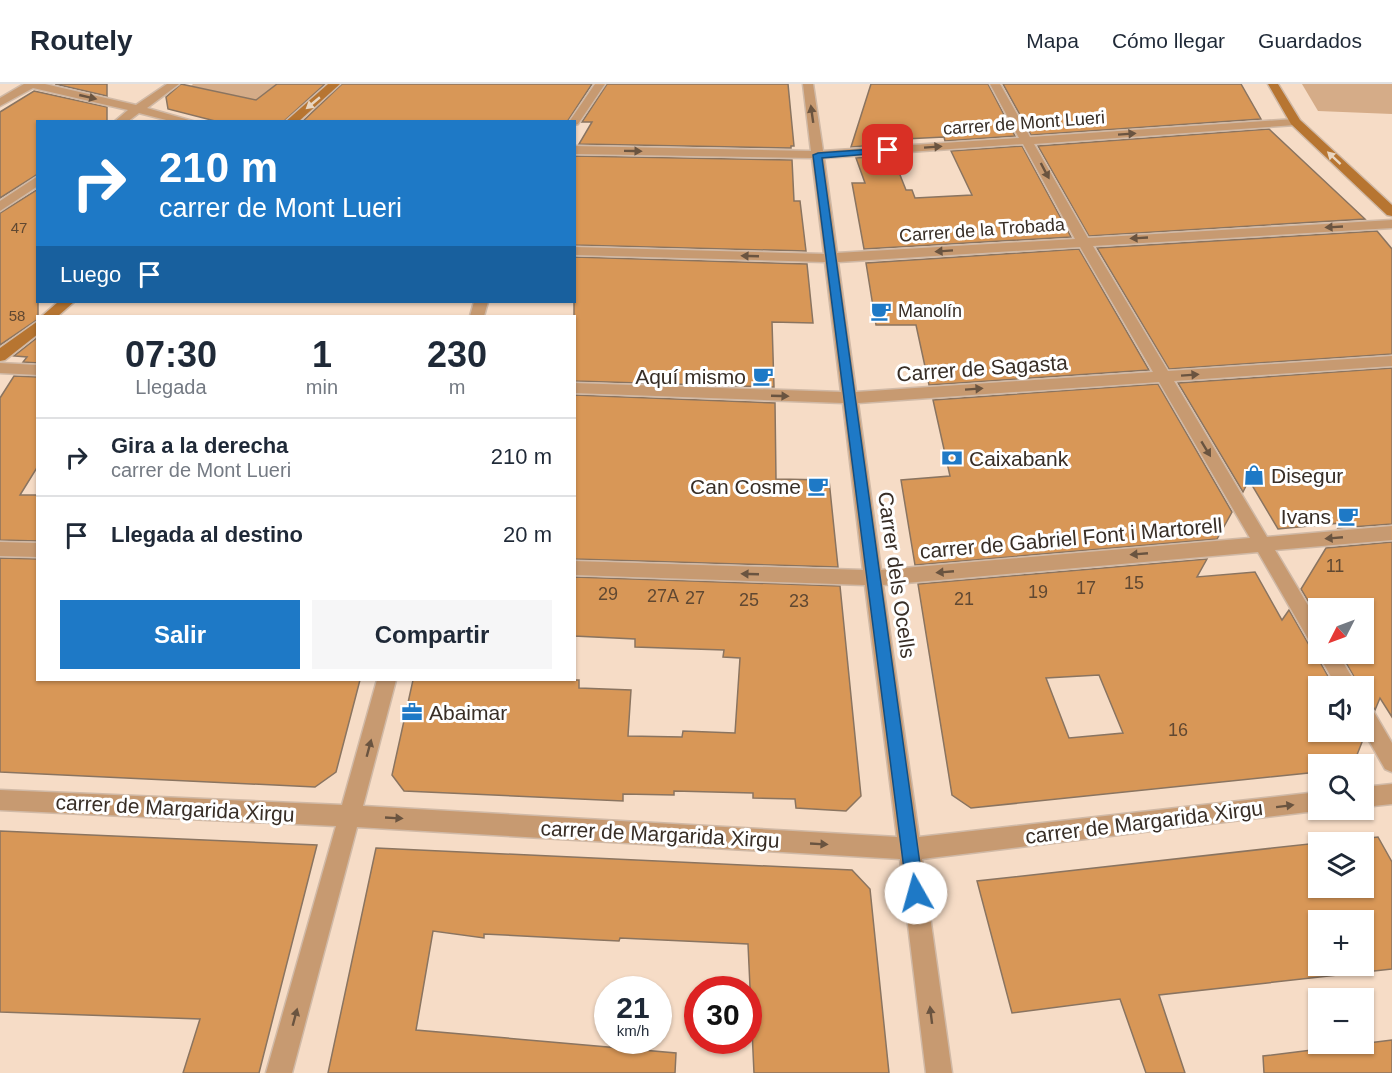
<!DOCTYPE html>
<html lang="es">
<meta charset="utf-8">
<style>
:root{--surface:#fff;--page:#f6f6f7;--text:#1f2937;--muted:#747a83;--line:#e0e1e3;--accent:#1e79c6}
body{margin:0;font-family:Helvetica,sans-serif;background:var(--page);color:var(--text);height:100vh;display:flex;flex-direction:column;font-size:22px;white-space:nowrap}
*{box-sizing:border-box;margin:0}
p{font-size:20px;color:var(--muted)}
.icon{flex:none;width:33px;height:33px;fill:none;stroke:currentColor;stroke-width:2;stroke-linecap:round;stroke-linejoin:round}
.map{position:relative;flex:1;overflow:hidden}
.details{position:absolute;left:36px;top:231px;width:540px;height:366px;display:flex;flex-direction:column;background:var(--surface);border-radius:0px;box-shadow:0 2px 4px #0004}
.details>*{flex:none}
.banner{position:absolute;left:36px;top:36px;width:540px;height:183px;border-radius:0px;box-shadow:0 2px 4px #0004;background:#1e79c6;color:#fff;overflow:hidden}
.needle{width:39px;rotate:228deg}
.tools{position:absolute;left:1308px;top:514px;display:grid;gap:12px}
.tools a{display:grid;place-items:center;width:66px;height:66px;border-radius:0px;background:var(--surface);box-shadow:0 2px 4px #0004;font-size:30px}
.speed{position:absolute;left:594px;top:892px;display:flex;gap:12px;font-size:30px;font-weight:700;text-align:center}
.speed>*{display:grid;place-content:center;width:78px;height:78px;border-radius:50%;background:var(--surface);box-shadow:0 2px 4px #0004;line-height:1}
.speed small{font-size:15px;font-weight:400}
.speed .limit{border:9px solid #d22;background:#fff;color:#111}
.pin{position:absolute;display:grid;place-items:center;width:51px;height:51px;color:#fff;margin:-26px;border-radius:12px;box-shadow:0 3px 9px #0006}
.me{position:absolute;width:66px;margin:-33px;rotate:353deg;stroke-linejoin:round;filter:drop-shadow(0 0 4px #0008)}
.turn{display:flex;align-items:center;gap:21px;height:126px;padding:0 24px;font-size:27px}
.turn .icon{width:78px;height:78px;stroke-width:2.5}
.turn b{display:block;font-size:42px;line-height:51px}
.then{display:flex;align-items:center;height:57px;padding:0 24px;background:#0003;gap:12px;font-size:22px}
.eta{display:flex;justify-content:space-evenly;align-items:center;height:102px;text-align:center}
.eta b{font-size:36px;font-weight:600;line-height:42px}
.primary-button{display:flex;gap:12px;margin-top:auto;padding:12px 24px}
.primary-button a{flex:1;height:69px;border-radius:0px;background:var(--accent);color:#fff;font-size:24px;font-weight:600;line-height:69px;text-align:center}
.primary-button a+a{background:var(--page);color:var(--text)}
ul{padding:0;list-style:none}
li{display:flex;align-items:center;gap:18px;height:78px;padding:0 24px;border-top:2px solid var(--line)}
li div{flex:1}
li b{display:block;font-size:22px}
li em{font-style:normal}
header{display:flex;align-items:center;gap:36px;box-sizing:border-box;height:84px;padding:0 30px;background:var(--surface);border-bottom:2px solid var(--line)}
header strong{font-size:28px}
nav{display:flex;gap:33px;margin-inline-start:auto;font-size:21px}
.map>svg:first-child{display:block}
</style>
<header>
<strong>Routely</strong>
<nav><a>Mapa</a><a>Cómo llegar</a><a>Guardados</a></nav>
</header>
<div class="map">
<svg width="1392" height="989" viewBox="0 0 1392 989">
<rect width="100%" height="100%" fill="#f6dcc6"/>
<g fill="#d5ac88">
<path d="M193 0H277L249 21 218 8 191 2Z"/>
<path d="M1302 0H1392V30L1318 27Z"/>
</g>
<g fill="#d89757" stroke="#8a7460" stroke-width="1.5" fill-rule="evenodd">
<path d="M55 0H107V12Z"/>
<path d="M181 0 256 16 277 0H325L283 38H219L168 25 166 13Z"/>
<path d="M342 0H592L567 38H302Z"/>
<path d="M607 0H788L794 62H791V64L579 60 592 38H582Z"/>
<path d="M871 0H988L1015 52 945 57 944 53 885 56 887 60 851 63Z"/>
<path d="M1003 0H1241L1261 35 1031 51Z"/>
<path d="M34 7 107 23V38H38V90L0 114V28Z"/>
<path d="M1269 45 1365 135 1089 152 1038 62Z"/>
<path d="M1022 62 1071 153 864 165 852 99H865L856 74 892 71 906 106H912L915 114 972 111 951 67Z"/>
<path d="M574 72 792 76 794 117H800L806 167 574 161Z"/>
<path d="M38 105V235L0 261V129Z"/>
<path d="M1377 147 1392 165V270L1169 285 1097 164Z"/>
<path d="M1079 165 1149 286 929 301 916 241H876L866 179Z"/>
<path d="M574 173 807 180 813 239 772 238 774 303 574 297Z"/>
<path d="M38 253V279L23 278 27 273 14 272Z"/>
<path d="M1392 284V440L1338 444 1341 439 1278 445 1249 396 1243 408 1178 299Z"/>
<path d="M14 292 38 293V382L20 411H38V457L0 456V314Z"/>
<path d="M1158 300 1232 428 1217 455 915 481 901 396 950 392 933 316Z"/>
<path d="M574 311 775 319 776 395 829 396 838 483 574 475Z"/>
<path d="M1392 458V633L1380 614 1375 626 1372 621 1364 619V603H1360L1341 570H1364V525H1318V534L1301 505 1326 464Z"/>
<path d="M0 474 38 475V596H360L336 688 315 703 0 688Z"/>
<path d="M1207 475 1197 493 1255 488 1282 536 1289 526 1309 561 1318 564 1316 571 1334 603H1318V648H1362L1364 653 1353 681H1318V688L971 724 952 711 918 500ZM1099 591 1123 649 1069 654 1046 594Z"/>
<path d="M574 493 840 502 861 712 846 727 796 724 795 715 753 714V709L674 707V711L623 710V717L404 707 392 691 413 596H579V604L631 606 628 652 682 653 683 647 735 649 740 574 723 573 724 566 635 563V555L574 552Z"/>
<path d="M0 747 317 761 259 989H183L200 935 0 928Z"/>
<path d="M1378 753 1392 778V885L1159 911 1185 989H1146L1120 915 1012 929 977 797 1318 759V804H1364V759H1323ZM1318 837H1364V882H1318Z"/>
<path d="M376 764 852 786 870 805 889 989H754L748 860 620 854 619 857 599 856 484 850V854L433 847 416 946 676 969 675 989H328Z"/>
<path d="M1392 956V989H1264L1263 972Z"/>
</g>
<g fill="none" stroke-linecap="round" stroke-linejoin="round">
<g stroke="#d0b9a6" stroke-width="3">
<g id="street">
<path d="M24 0H45L136 21 167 0H179L147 24 196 38H174L139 29 127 38H114L128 26 33 4 0 22V14Z"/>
<path d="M595 0H605L578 40 574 41V38H569Z"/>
<path d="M803 0H813L823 67 1019 54 990 0H1000L1030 53 1295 35 1301 38 1295 41 1034 60 1088 154 1392 136V144L1093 162 1168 287 1392 272V282L1174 297 1267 453 1392 442V456L1275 466 1318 538V562L1311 560 1258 468 883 501 919 753 1318 708V726H1324L922 775 952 989H926L900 775 357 743 292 989H266L336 742 0 726V706L342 721 377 596H396L363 722 897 753 865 501 574 491V477L863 486 843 319 574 309V299L841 308 825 178 574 171V163L824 170 812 74 574 70V62L811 67ZM1023 60 1075 155 837 169 824 74ZM1080 163 1153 288 856 308 838 178ZM1159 298 1250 454 881 486 858 319Z"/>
<path d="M38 92V102L0 127V117Z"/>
<path d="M474 218H488L484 232H470Z"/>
<path d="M0 279 38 281V291L0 289Z"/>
<path d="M0 458 38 459V473L0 472Z"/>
<path d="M1318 570H1338L1358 603H1337Z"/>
<path d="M1364 621 1371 623 1392 659V688L1385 685 1364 648Z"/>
<path d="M1392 700V720L1364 723V703Z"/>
</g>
</g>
<g stroke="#d0b9a6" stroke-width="3">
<g id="secondary">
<path d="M328 0H340L298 38H285Z"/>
<path d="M1268 0H1278L1300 36 1392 121V132L1387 131 1291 40Z"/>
<path d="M58 218H74L58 232H42Z"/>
<path d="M38 237V250L5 276 0 277V264Z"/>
</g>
</g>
<use href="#street" fill="#c79a71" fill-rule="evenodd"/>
<use href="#secondary" fill="#b77531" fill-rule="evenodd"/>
</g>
<defs><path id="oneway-solid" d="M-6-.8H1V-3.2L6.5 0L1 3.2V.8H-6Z" transform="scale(1.5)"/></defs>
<g fill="#6a5440">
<use href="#oneway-solid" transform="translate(88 13) rotate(13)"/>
<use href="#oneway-solid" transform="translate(812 30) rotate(-98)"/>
<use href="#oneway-solid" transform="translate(1127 50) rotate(-4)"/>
<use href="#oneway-solid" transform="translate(933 63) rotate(-4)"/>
<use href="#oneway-solid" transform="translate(633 67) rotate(1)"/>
<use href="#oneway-solid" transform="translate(1045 87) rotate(62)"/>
<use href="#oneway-solid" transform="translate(1334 143) rotate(177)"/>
<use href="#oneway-solid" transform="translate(1139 154) rotate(177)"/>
<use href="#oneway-solid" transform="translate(944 167) rotate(176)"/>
<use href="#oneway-solid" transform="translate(750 172) rotate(-178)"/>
<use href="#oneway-solid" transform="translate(1190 291) rotate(-4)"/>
<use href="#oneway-solid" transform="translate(974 305) rotate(-4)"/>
<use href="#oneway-solid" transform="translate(780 312) rotate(2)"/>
<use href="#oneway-solid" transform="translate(1206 365) rotate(59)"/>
<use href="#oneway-solid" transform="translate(1334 454) rotate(175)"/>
<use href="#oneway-solid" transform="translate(1139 470) rotate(175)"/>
<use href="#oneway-solid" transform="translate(945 488) rotate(175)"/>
<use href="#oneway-solid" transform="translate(750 490) rotate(-178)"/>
<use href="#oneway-solid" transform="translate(369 664) rotate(-75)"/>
<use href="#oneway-solid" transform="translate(1285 722) rotate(-7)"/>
<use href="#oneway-solid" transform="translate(394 734) rotate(3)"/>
<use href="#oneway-solid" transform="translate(819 760) rotate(3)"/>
<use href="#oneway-solid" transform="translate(931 931) rotate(-97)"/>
<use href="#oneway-solid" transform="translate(295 933) rotate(-75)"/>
</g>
<g fill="#e9d6c1">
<use href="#oneway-solid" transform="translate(313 19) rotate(140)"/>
<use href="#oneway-solid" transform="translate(1334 74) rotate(-137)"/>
</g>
<path fill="#1e79c6" stroke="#144f81" stroke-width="1.5" d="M888 64 892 66 891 68 822 74 924 809 922 815 916 817 910 815 907 809 813 71 818 69Z"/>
<defs>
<g id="cafe-bare" transform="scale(1.62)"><path d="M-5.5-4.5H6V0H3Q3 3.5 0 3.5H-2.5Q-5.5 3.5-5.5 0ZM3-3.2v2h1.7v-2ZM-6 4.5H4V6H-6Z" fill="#1e79c6" stroke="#fff" stroke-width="2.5" paint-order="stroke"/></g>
<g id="bank-bare" transform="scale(1.62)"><path d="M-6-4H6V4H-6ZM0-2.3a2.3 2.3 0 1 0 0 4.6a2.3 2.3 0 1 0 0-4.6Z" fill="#1e79c6" stroke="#fff" stroke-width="2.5" paint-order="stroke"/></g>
<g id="shop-bare" transform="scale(1.62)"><path d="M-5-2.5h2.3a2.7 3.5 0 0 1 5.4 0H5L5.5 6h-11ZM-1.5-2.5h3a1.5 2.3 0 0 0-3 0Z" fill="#1e79c6" stroke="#fff" stroke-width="2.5" paint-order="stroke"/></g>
<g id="office-bare" transform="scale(1.62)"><path d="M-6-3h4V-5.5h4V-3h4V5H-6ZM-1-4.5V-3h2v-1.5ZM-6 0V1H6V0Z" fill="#1e79c6" stroke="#fff" stroke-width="2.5" paint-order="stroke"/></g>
</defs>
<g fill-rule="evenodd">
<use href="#cafe-bare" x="881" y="227"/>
<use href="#cafe-bare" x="763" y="292"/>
<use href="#bank-bare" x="952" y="374"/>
<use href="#shop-bare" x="1254" y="391"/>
<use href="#cafe-bare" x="818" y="402"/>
<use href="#cafe-bare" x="1348" y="432"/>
<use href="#office-bare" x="412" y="628"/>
</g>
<g text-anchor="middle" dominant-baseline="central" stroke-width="6" stroke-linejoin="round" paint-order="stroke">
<g font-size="15" fill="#604832">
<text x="19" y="143">47</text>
<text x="17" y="231">58</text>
</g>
<g font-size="18" fill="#382e26" stroke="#fff">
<text transform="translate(1024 39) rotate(-4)">carrer de Mont Lueri</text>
<text transform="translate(982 146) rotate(-4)">Carrer de la Trobada</text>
</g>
<g font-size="18" fill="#382e26" stroke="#fff" text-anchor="start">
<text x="898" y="227">Manolín</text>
</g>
<g font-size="18" fill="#604832">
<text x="1335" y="482">11</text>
<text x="1134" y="499">15</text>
<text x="1086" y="504">17</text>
<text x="1038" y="508">19</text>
<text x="608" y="510">29</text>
<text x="663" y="512">27A</text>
<text x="695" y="514">27</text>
<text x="964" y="515">21</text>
<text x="749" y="516">25</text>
<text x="799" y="517">23</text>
<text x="1178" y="646">16</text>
</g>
<g font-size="21" fill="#382e26" stroke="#fff">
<text transform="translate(982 284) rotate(-4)">Carrer de Sagasta</text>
<text transform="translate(1071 454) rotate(-5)">carrer de Gabriel Font i Martorell</text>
<text transform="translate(897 491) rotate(82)">Carrer dels Ocells</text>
<text transform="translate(175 724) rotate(3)">carrer de Margarida Xirgu</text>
<text transform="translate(1144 738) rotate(-7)">carrer de Margarida Xirgu</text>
<text transform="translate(660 750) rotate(3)">carrer de Margarida Xirgu</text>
</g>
<g font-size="21" fill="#382e26" stroke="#fff" text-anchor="end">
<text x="746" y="292">Aquí mismo</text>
<text x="969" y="374" text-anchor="start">Caixabank</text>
<text x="1271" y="391" text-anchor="start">Disegur</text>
<text x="801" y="402">Can Cosme</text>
<text x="1331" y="432">Ivans</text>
<text x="429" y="628" text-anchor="start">Abaimar</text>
</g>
</g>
</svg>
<div class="tools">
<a><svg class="needle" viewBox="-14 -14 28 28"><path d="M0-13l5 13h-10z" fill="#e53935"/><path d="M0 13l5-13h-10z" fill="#747a83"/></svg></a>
<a><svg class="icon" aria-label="sound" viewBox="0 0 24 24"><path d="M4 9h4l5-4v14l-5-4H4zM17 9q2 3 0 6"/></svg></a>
<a><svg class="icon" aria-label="search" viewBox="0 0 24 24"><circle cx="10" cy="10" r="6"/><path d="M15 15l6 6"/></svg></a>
<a><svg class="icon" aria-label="layers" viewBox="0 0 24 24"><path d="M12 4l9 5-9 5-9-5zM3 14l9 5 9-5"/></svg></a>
<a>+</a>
<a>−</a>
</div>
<div class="speed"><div>21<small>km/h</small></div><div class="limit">30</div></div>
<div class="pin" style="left:888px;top:66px;background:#d93025"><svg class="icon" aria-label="arrive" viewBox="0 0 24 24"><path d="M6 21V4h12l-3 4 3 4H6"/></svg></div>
<svg class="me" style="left:916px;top:809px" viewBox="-20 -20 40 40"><circle r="19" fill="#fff"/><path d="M0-13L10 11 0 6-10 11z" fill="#1e79c6"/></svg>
<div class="banner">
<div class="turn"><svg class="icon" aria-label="right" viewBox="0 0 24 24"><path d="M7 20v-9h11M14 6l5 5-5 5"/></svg><div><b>210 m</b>carrer de Mont Lueri</div></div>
<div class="then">Luego<svg class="icon" aria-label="arrive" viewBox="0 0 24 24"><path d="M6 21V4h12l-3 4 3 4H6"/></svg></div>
</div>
<section class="details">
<div class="eta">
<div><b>07:30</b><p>Llegada</p></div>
<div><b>1</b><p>min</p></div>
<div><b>230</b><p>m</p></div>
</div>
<ul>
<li><svg class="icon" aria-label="right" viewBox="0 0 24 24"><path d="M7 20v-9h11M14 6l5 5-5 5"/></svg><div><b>Gira a la derecha</b><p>carrer de Mont Lueri</p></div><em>210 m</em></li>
<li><svg class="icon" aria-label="arrive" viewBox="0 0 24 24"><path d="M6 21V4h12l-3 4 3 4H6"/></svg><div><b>Llegada al destino</b></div><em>20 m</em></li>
</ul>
<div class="primary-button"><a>Salir</a><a>Compartir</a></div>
</section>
</div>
